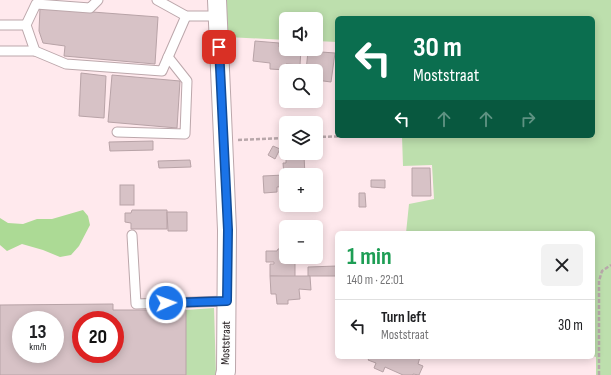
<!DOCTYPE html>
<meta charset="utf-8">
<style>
:root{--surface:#fff;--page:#f2f2f2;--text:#202124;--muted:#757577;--line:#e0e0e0}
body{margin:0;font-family:"Sofia Sans Condensed",sans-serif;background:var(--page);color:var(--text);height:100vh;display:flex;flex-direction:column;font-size:15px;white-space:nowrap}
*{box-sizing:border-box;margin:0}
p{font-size:13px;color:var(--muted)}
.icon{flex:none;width:22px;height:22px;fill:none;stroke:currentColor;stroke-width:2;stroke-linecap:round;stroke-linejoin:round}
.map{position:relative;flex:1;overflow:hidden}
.side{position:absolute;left:335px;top:231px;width:260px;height:128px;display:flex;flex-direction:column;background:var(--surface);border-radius:6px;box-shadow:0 2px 10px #0003}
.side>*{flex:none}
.guide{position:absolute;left:335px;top:16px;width:260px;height:122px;border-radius:6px;box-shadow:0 2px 10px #0003;background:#0b6e4f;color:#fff;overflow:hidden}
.buttons{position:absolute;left:279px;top:12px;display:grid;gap:8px}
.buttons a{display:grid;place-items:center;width:44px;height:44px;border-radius:6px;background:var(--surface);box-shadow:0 2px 10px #0003;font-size:20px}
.speed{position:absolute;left:12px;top:311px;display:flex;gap:8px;font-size:20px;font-weight:700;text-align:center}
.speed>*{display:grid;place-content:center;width:52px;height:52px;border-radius:50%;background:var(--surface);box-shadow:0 2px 10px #0003;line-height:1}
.speed small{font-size:10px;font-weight:400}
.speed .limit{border:6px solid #d22;background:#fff;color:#111}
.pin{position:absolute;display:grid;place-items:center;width:34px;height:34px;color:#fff;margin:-17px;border-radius:8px;box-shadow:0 2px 6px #0006}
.me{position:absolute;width:44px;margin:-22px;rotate:88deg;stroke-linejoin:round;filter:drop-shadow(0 0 3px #0008)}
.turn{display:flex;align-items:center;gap:14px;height:84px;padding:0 12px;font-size:18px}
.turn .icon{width:52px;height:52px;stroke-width:2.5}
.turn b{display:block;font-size:28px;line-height:34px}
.lanes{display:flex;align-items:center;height:38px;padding:0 12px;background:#0003;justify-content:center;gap:20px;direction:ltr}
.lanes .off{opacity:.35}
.round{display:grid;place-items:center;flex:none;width:42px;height:42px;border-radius:6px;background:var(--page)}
.overview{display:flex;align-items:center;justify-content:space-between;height:68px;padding:0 12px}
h1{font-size:24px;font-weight:700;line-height:30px;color:#1e9e55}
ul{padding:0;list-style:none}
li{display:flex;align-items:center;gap:12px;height:52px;padding:0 12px;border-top:1px solid var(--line)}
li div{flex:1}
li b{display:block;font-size:15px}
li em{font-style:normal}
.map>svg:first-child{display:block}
</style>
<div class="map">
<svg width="611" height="375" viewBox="0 0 611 375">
<rect width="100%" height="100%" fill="#ffe9ed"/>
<g fill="#bddfad">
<path d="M226 0H611V375H596V357L593 356V233H406L409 204 434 199 432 165 403 166 402 136H593V18H337V42L316 41V19H286V40L227 37Z"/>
<path d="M214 308 216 375H186V310Z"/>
</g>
<path fill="#acda95" d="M83 210 88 216 90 225 79 246 71 255 60 257 43 250 22 244 7 251 0 245V218L8 223 23 224 37 219H52Z"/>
<g fill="#d7c2c6" stroke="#b8a3a7" fill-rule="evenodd">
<path d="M40 8 158 17 155 64 64 56 65 46 43 43 39 31Z"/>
<path d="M255 41 279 43V47H286V49H301L300 65 286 64V70L270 69V63L253 61Z"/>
<path d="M308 51 335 53 331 82 316 80V71H306Z"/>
<path d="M81 73 106 76 104 118 79 116Z"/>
<path d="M112 75 180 81 177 128 108 122Z"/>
<path d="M153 141V150L110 151 109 142Z"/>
<path d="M273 146 280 149 275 159 268 155Z"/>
<path d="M286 156H304L305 175H286V186L277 187V192L264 193 263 176 284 175 283 163H286Z"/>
<path d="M190 160 191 167 159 168 158 161Z"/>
<path d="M412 168H430L431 196H412Z"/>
<path d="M371 180H385V188L371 187Z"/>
<rect x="120" y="185" width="14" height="20"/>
<path d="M359 193H365L366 207H359Z"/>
<path d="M132 210H167V229H131V223L125 222V213H131Z"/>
<path d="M167 212H187V231H168Z"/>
<path d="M286 248V257L295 259V277L270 276V264H274V262H266V251H277L278 249Z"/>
<path d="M337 266V276H308V267Z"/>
<path d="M270 276H310L311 290 299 289 300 299 288 300V304H277L276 294H271Z"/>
<path d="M113 304V310H186V375H0V305ZM21 320H55V354H21ZM81 320H115V354H81Z"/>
<path d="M370 357H420L418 364 423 366 419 375 413 374V375H403L385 367 383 372 374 368 376 363 368 360Z"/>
</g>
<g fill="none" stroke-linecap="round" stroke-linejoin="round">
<g stroke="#bca7ab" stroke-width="11">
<g id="service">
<path d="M157 0 186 16H218"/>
<path d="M0 25H26L35 51"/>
<path d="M26 25 36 4 90 8 98 0"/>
<path d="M0 51H35L66 64 162 71 186 16"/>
<path d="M117 132 185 134 187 81 168 57"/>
<path d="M132 235 136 304 227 301"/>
</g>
</g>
<g stroke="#bca7ab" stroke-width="20">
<path id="minor" d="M217 0 227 230 226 371 225 375"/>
</g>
<g stroke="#b8a7aa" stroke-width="2.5" stroke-dasharray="4 2" stroke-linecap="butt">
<path d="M316 137 354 136"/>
<path d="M238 140 286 138"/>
<path d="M599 375V281L602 271 611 265"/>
</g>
<use href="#service" stroke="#fff" stroke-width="9"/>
<use href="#minor" stroke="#fff" stroke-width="18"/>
</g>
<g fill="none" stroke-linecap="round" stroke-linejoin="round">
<g stroke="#114b97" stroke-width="10">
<path id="route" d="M166 303 227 301 228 230 219 47"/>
</g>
<use href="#route" stroke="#1a73e8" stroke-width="7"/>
</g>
<g text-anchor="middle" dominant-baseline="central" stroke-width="3" stroke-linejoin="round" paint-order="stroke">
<g font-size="12" fill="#1a1315" stroke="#fdfdfd">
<text transform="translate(226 343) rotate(-89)">Moststraat</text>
</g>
</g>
</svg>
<div class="buttons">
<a><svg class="icon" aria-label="sound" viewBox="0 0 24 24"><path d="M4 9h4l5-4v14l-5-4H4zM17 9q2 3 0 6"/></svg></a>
<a><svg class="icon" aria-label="search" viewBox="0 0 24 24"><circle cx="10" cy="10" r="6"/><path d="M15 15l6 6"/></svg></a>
<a><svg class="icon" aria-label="layers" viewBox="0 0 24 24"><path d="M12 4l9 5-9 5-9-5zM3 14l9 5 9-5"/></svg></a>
<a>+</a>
<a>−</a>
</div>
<div class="speed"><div>13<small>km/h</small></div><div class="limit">20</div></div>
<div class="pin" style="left:219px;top:47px;background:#d93025"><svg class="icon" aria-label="arrive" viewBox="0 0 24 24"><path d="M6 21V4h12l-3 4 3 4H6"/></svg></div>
<svg class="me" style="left:166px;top:303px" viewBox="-20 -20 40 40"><circle r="17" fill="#1a73e8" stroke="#fff" stroke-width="3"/><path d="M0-11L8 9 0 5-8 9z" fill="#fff"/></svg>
<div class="guide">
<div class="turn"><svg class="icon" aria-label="left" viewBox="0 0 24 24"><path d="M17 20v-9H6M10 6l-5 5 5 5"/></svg><div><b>30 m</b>Moststraat</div></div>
<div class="lanes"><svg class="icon" aria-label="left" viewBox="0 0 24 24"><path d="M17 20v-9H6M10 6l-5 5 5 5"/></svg><svg class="icon off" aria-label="ahead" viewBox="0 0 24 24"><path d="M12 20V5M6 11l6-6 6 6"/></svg><svg class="icon off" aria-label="ahead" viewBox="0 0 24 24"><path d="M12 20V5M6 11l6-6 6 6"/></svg><svg class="icon off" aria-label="right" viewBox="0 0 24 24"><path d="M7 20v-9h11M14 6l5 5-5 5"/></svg></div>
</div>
<section class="side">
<div class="overview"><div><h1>1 min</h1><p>140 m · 22:01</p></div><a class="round"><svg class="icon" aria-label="close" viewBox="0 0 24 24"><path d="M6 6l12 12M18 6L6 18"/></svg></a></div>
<ul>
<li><svg class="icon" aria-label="left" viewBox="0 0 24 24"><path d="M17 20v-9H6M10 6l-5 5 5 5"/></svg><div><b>Turn left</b><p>Moststraat</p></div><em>30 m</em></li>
</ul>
</section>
</div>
